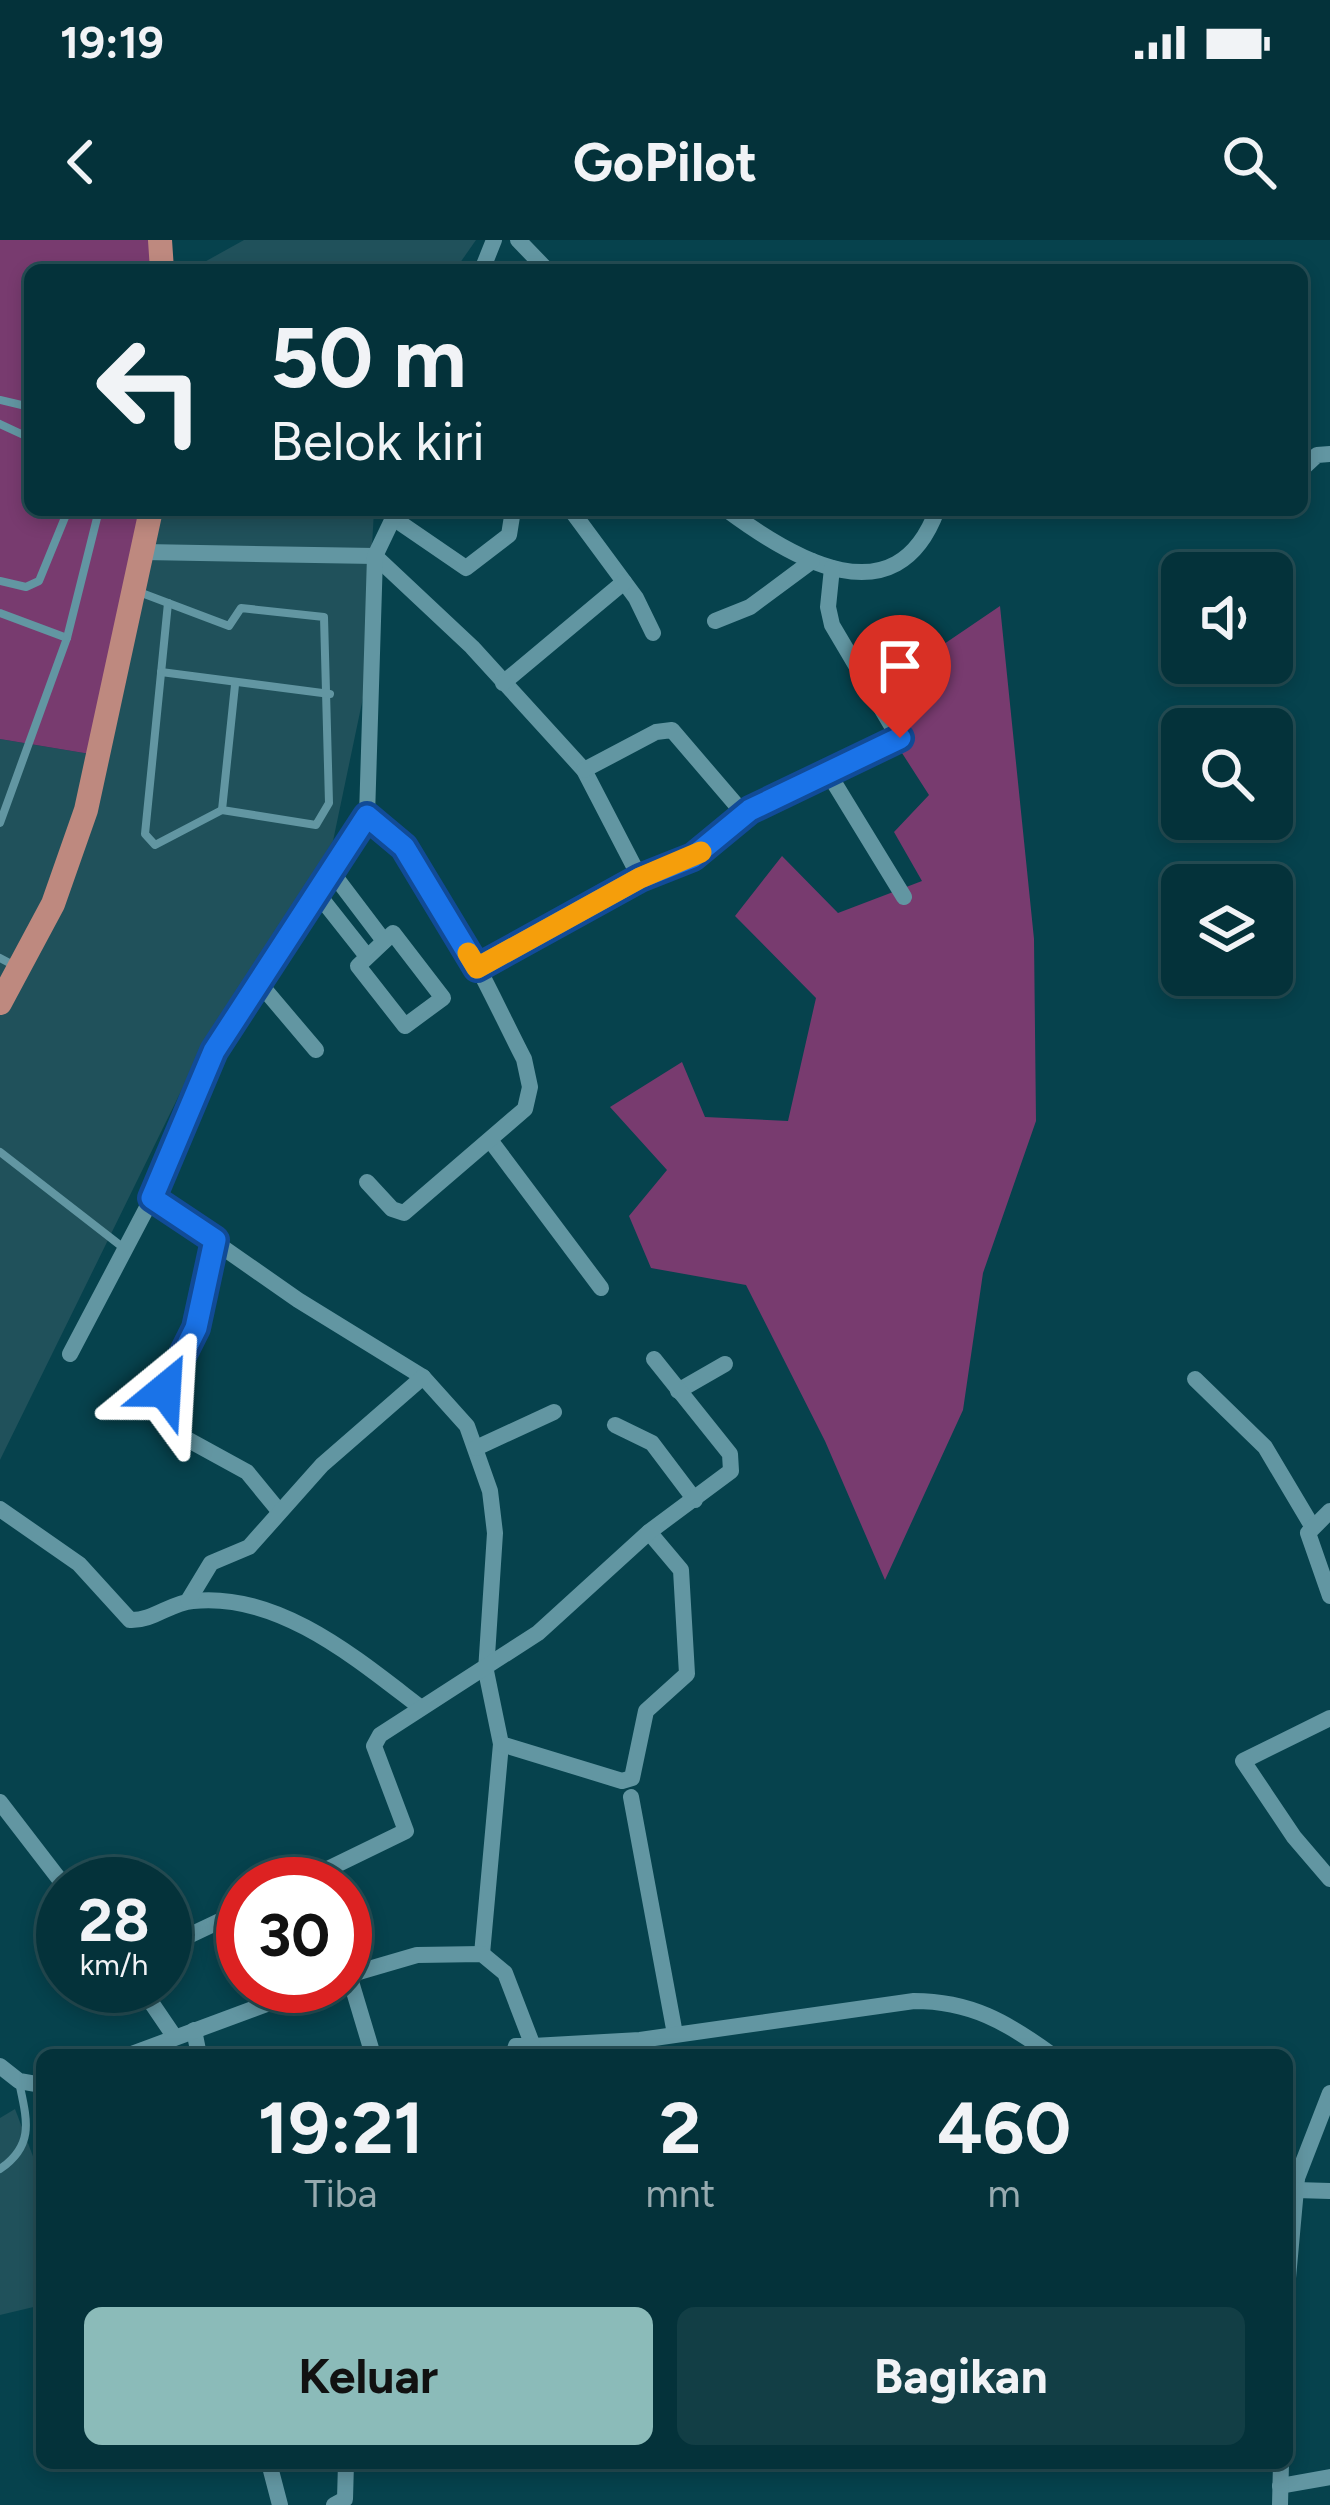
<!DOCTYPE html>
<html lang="id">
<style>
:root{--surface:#04323a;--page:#123e45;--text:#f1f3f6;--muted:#97aaaf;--line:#254d54;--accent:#8bbbb9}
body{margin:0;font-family:Figtree,sans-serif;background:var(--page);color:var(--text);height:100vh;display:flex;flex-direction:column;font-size:45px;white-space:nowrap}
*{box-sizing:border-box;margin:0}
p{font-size:39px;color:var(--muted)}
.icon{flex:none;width:66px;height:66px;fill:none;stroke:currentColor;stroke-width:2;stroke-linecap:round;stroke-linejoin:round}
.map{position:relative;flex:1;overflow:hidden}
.details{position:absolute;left:36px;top:1809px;width:1257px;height:420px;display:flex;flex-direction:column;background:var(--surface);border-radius:18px;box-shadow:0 6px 18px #0003,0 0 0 3px var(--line)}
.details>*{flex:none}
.top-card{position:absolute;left:24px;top:24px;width:1284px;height:252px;border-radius:18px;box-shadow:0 6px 18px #0003,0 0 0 3px var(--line);background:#04323a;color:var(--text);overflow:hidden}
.tools{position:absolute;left:1161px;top:312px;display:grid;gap:24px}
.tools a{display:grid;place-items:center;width:132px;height:132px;border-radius:18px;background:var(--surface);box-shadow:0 6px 18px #0003,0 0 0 3px var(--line);font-size:60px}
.speed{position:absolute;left:36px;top:1617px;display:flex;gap:24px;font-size:60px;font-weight:700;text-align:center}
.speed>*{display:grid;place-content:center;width:156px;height:156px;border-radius:50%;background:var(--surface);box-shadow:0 6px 18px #0003,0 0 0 3px var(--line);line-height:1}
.speed small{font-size:30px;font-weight:400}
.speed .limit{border:18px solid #d22;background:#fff;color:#111}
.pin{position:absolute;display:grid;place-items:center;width:102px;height:102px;color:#fff;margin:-123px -51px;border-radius:50% 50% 50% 0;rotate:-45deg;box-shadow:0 0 12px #0007}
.pin .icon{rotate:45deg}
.me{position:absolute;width:132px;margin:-66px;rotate:27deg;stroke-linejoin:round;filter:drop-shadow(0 0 9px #0008)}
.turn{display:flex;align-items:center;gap:42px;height:252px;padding:0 48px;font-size:54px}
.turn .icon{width:156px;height:156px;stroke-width:2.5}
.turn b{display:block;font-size:84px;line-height:102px}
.eta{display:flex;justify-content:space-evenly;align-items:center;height:204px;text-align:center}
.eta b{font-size:72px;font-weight:700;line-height:84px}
.primary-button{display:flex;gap:24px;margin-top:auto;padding:24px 48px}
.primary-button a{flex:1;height:138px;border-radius:18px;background:var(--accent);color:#111;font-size:48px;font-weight:700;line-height:138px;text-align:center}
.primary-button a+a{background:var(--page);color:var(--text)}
.status{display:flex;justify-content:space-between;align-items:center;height:84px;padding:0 60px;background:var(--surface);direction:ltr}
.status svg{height:33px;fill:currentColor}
header{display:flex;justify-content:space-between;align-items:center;height:156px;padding:0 48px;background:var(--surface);font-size:54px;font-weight:700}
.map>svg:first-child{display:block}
</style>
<div class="status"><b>19:19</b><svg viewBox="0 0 49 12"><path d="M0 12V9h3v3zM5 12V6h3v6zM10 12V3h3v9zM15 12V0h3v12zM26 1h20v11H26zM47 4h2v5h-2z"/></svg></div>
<header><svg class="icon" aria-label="back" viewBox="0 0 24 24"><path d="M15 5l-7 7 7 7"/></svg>GoPilot<svg class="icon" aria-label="search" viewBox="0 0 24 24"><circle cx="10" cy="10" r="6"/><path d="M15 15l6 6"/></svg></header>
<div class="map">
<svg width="1330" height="2265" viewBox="0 0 1330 2265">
<rect width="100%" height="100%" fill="#06424d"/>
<g fill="#20515b">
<path d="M244 0H476L455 30H190Z"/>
<path d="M152 270H374L364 453 333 601 189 835 0 1220V499L102 516Z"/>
<path d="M15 1869 42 1940V2065L0 2075V1878Z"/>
</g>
<g fill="#783b6f">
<path d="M0 0H166L170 30H30V270H152L102 516 0 499Z"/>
<path d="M1000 366 1034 699 1036 881 983 1033 963 1170 885 1340 825 1201 746 1045 651 1028 629 976 667 930 610 867 682 822 705 877 788 881 816 758 735 676 782 616 838 673 922 641 894 592 929 555 866 457Z"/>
</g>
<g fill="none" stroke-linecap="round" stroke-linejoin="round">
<g stroke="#6296a2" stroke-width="8">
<path d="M0 160 30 167"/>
<path d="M0 184 30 198"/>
<path d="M0 341 26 347 39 341 68 270"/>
<path d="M139 352 229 386 241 368 324 377 329 563 316 585 222 570 235 445"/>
<path d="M168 363 145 594 155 605 222 570"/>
<path d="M0 373 67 398"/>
<path d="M161 432 330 454"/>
<path d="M0 583 67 398 99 270"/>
<path d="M0 718 17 727"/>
<path d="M0 912 125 1009"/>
<path d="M0 1929C35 1905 27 1880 19 1842"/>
</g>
<g stroke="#6296a2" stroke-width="16">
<path d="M518 0 547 30"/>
<path d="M482 30 494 0"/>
<path d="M1302 229 1317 215 1330 214"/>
<path d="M571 270 636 358 653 393"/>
<path d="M727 270C793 319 896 381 937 270"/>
<path d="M393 278 466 328 509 295 513 270"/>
<path d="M144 312 375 316 472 407 584 530 640 638"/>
<path d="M715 381 750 367 812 321"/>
<path d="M503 443 624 342"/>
<path d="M584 530 656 492 672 490 744 574 830 536 904 657"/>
<path d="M830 536 900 500 832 385 828 367 832 328"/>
<path d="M331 631 384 701"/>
<path d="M317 653 366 715"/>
<path d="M393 693 443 758 405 786 358 726Z"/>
<path d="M477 728 640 638 693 617 744 574"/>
<path d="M260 744 316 810"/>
<path d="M490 900 601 1048"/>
<path d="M367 942 392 969 404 973 525 869 530 847 524 819C489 752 430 613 367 576"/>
<path d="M152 958 298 1060 423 1137 467 1186 490 1251 495 1293 486 1431 501 1504 482 1714"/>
<path d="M215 1000 196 1088 165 1150 160 1174 185 1198 247 1232 279 1271"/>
<path d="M70 1114 152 958 214 811 367 576 375 316 397 270"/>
<path d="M1195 1139 1265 1207 1312 1286"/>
<path d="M678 1151 725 1124"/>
<path d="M615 1185 652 1203 695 1260"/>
<path d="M476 1208 554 1172"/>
<path d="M0 1269 79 1324 130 1380C153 1381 170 1363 193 1361 279 1352 357 1419 420 1467"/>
<path d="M1330 1271 1308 1293 1330 1356"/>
<path d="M188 1361 211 1323 249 1307 322 1225 423 1137"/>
<path d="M1330 1478 1243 1521 1294 1597 1330 1639"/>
<path d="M501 1504 622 1541 632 1538 646 1471 687 1434 681 1330 649 1292"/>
<path d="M631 1557 675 1794"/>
<path d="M0 1562 63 1644"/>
<path d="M297 1644 406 1591 374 1506 380 1495 538 1393 649 1292 731 1231 730 1214 654 1119"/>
<path d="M165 1707 243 1670"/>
<path d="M349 1735 373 1815"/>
<path d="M345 1736 417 1715 482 1714 505 1733 533 1806 640 1800 914 1761C970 1761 1007 1782 1052 1815"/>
<path d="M140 1746 174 1796"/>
<path d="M194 1790 199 1815"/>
<path d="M129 1815 315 1746"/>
<path d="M513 1815 516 1806H533"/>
<path d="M0 1826 19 1841 42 1845"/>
<path d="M1287 1932 1297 1938 1287 2049"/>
<path d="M1297 1938 1330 1853"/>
<path d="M1296 1950 1330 1951"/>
<path d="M269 2223 280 2265"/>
<path d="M1280 2246 1330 2237"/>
<path d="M334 2265 345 2259 346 2223"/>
<path d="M1280 2265 1281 2223"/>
</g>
<g stroke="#be897f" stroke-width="24">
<path d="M160 0 162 30"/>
<path d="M0 763 53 664 86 570 151 270"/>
</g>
</g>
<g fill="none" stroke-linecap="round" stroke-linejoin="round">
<g stroke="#114b97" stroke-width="30">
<path id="route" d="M165 1150 196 1088 215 1000 152 958 214 811 367 576 404 607 477 728 640 638 693 617 750 570 900 498"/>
</g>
<use href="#route" stroke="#1a73e8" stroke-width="21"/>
<path stroke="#f59e0b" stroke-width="21" d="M468 713 477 728 640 638 701 612"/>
</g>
</svg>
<div class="tools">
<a><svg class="icon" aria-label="sound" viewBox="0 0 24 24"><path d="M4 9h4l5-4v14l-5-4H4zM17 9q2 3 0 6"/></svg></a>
<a><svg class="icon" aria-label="search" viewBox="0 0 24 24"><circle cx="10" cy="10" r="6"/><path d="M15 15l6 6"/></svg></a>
<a><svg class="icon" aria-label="layers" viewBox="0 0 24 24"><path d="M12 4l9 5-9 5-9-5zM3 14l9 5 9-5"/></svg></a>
</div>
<div class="speed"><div>28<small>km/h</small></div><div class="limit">30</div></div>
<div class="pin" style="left:900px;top:498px;background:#d93025"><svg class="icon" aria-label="arrive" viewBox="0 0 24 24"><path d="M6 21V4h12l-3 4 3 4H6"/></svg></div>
<svg class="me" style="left:165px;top:1150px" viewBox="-20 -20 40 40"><path d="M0-17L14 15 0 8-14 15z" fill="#1a73e8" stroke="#fff" stroke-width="4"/></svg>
<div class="top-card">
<div class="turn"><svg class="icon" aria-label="left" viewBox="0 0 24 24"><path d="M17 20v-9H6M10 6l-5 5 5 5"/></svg><div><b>50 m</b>Belok kiri</div></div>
</div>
<section class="details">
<div class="eta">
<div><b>19:21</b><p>Tiba</p></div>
<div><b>2</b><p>mnt</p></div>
<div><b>460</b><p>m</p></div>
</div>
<div class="primary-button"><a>Keluar</a><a>Bagikan</a></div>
</section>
</div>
